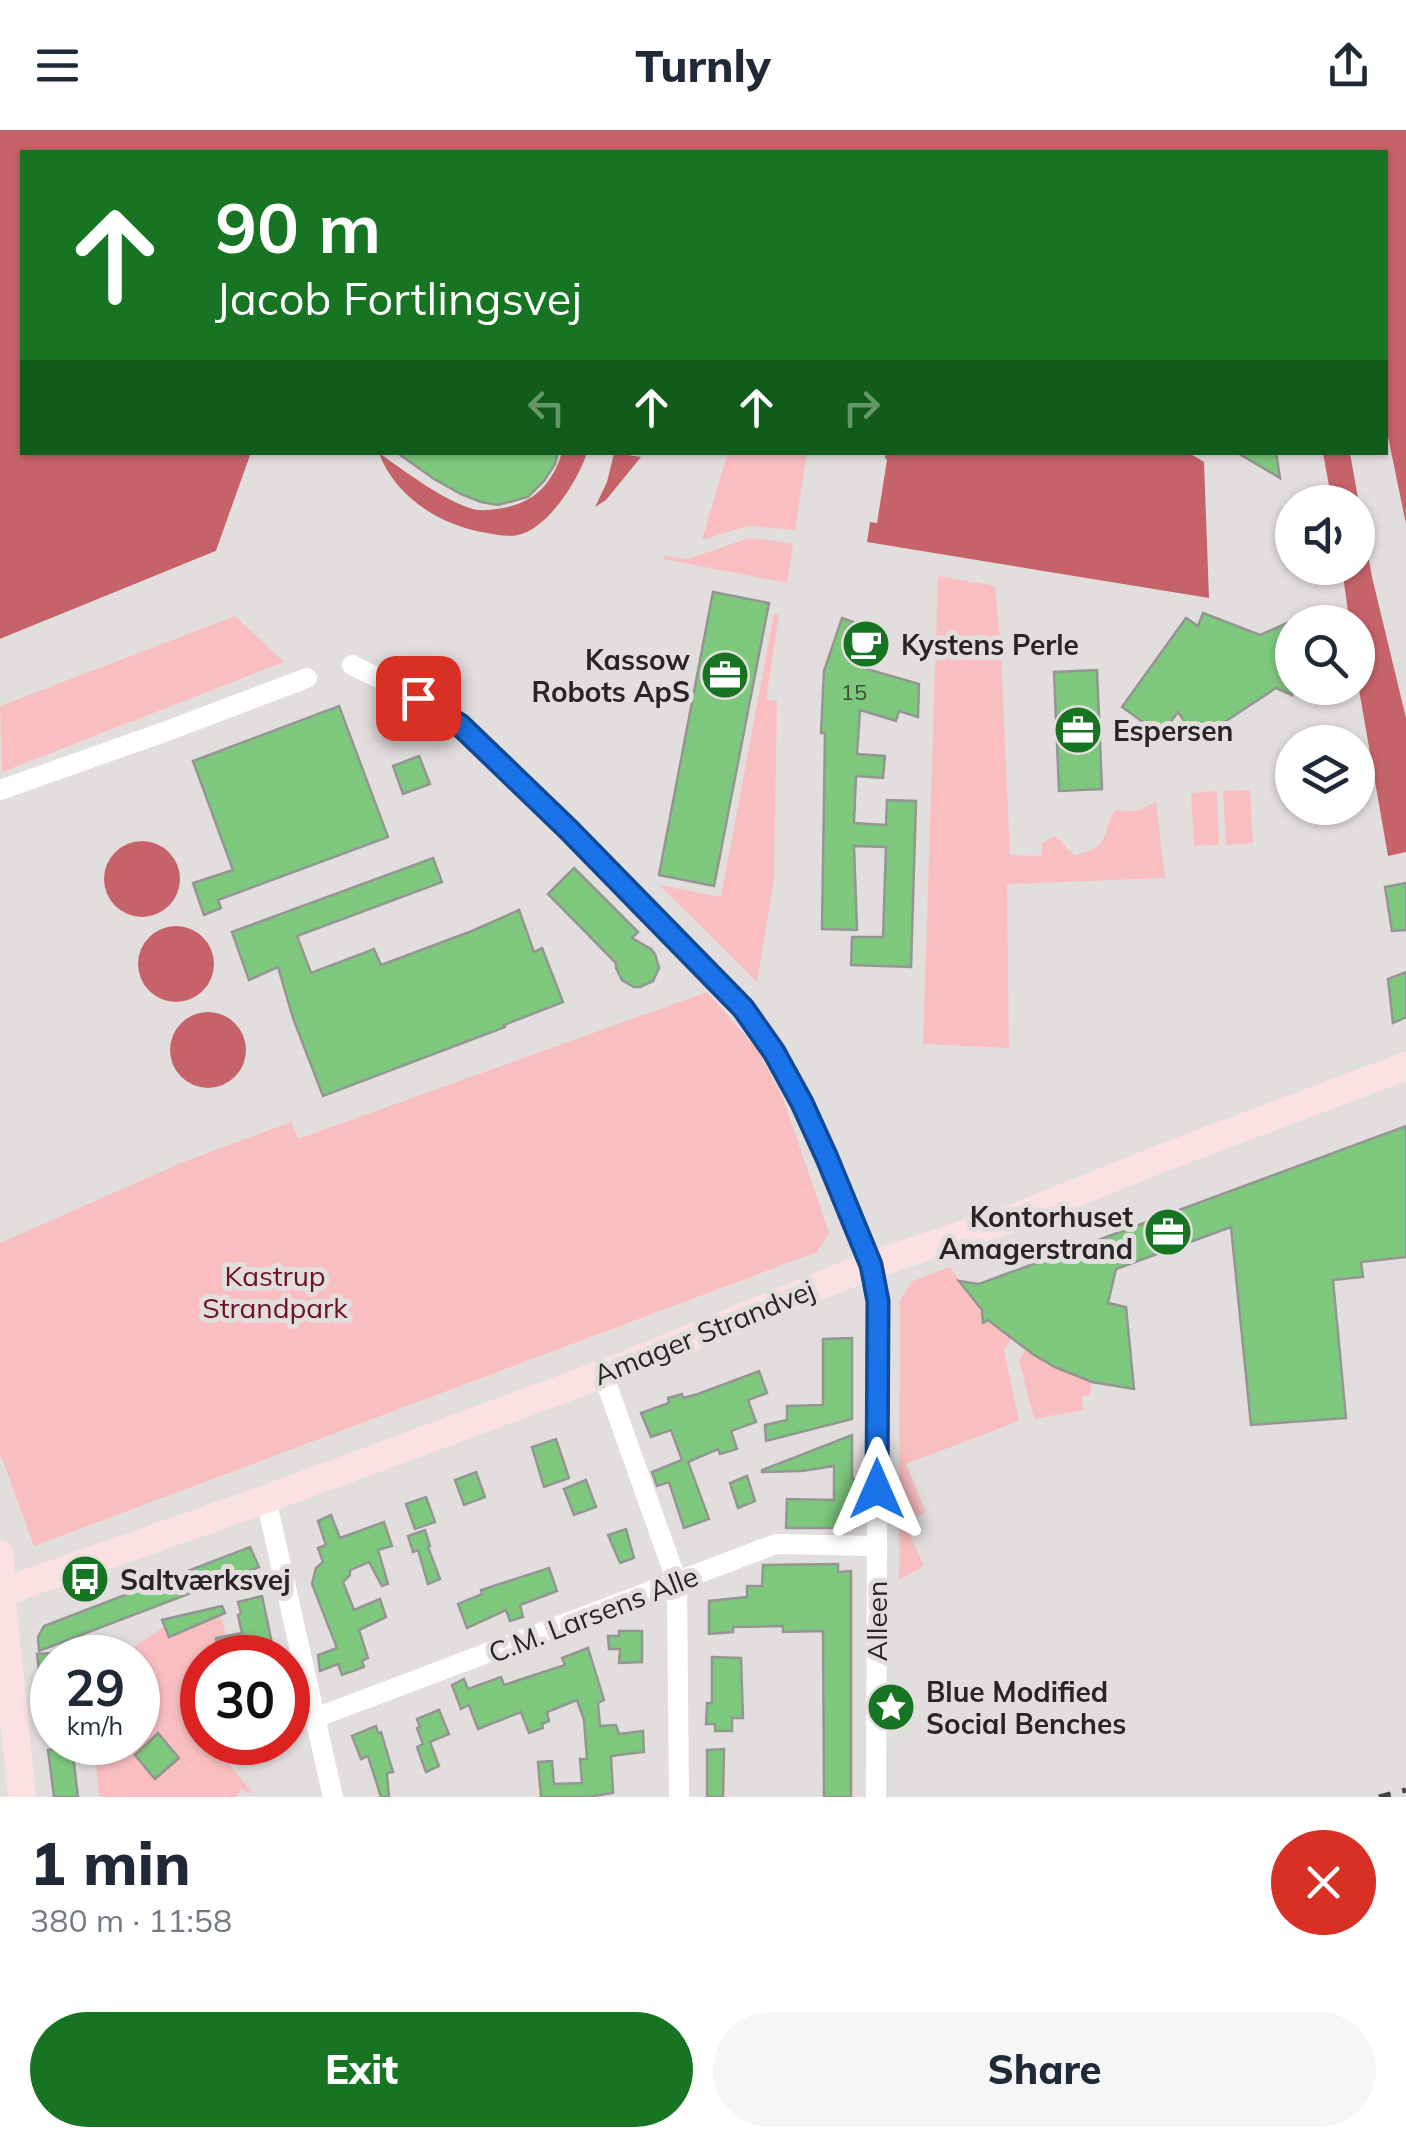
<!DOCTYPE html>
<meta charset="utf-8">
<style>
:root{--surface:#fff;--page:#f6f6f7;--text:#1f2937;--muted:#747a83;--accent:#177422}
body{margin:0;font-family:Mulish,sans-serif;background:var(--page);color:var(--text);height:100vh;display:flex;flex-direction:column;font-size:38px;white-space:nowrap}
*{box-sizing:border-box;margin:0}
p{font-size:32px;color:var(--muted)}
.icon{flex:none;width:55px;height:55px;fill:none;stroke:currentColor;stroke-width:2;stroke-linecap:round;stroke-linejoin:round}
.map{position:relative;height:1667px;overflow:hidden}
.panel{display:flex;flex-direction:column;background:var(--surface);flex:1}
.panel>*{flex:none}
.hud{position:absolute;left:20px;top:20px;width:1368px;height:305px;border-radius:0px;box-shadow:0 2px 8px #0004;background:#177422;color:#fff;overflow:hidden}
.fabs{position:absolute;left:1275px;top:355px;display:grid;gap:20px}
.fabs a{display:grid;place-items:center;width:100px;height:100px;border-radius:50%;background:var(--surface);box-shadow:0 2px 8px #0004;font-size:50px}
.speed{position:absolute;left:30px;top:1505px;display:flex;gap:20px;font-size:50px;font-weight:700;text-align:center}
.speed>*{display:grid;place-content:center;width:130px;height:130px;border-radius:50%;background:var(--surface);box-shadow:0 2px 8px #0004;line-height:1}
.speed small{font-size:25px;font-weight:400}
.speed .limit{border:15px solid #d22;background:#fff;color:#111}
.pin{position:absolute;display:grid;place-items:center;width:85px;height:85px;color:#fff;margin:-42px;border-radius:20px;box-shadow:0 5px 15px #0006}
.me{position:absolute;width:110px;margin:-55px;rotate:0deg;stroke-linejoin:round;filter:drop-shadow(0 0 8px #0008)}
.turn{display:flex;align-items:center;gap:35px;height:210px;padding:0 30px;font-size:45px}
.turn .icon{width:130px;height:130px;stroke-width:2.5}
.turn b{display:block;font-size:70px;line-height:85px}
.lanes{display:flex;align-items:center;height:95px;padding:0 30px;background:#0003;justify-content:center;gap:50px;direction:ltr}
.lanes .off{opacity:.35}
.round{display:grid;place-items:center;flex:none;width:105px;height:105px;border-radius:52px;background:var(--page)}
.overview{display:flex;align-items:center;justify-content:space-between;height:170px;padding:0 30px}
h1{font-size:60px;font-weight:800;line-height:75px}
.cta{display:flex;gap:20px;margin-top:auto;padding:20px 30px}
.cta a{flex:1;height:115px;border-radius:60px;background:var(--accent);color:#fff;font-size:40px;font-weight:800;line-height:115px;text-align:center}
.cta a+a{background:var(--page);color:var(--text)}
header{display:flex;justify-content:space-between;align-items:center;height:130px;padding:0 30px;background:var(--surface);font-size:45px;font-weight:800}
.map>svg:first-child{display:block}
</style>
<header><svg class="icon" aria-label="menu" viewBox="0 0 24 24"><path d="M4 6h16M4 12h16M4 18h16"/></svg>Turnly<svg class="icon" aria-label="share" viewBox="0 0 24 24"><path d="M12 15V3M7 8l5-5 5 5M5 13v7h14v-7"/></svg></header>
<div class="map">
<svg width="1406" height="1667" viewBox="0 0 1406 1667">
<rect width="100%" height="100%" fill="#e3dede"/>
<g fill="#f9bfc0">
<path d="M728 322 807 323 795 400 748 396 702 410Z"/>
<path d="M755 408 793 414 787 453 663 429 664 426 688 429 746 409Z"/>
<path d="M938 446 995 456 1001 521 1010 725 1042 726V713L1054 706C1062 710 1065 719 1076 725 1111 716 1100 708 1115 680L1137 681 1156 672 1165 748 1007 754 1009 918 923 914Z"/>
<path d="M774 484 779 485 766 570 777 571 774 749 757 852 659 755 721 767Z"/>
<path d="M235 486 284 532 2 642 0 576Z"/>
<path d="M1250 660 1253 713 1226 715 1223 661Z"/>
<path d="M1217 661 1219 715 1194 716 1191 663Z"/>
<path d="M707 862 757 919 783 968 829 1103 817 1122 34 1416 0 1323V1113L183 1032 291 992 298 1009Z"/>
<path d="M950 1137 982 1180 983 1192 990 1190 1011 1209 1004 1220 1019 1291 906 1334 926 1382 904 1392 924 1436 899 1450 900 1170 913 1151Z"/>
<path d="M1026 1219 1055 1237 1092 1252 1089 1266H1082L1083 1280 1034 1289 1019 1230Z"/>
<path d="M220 1483 226 1504 215 1507 217 1518 206 1527 202 1528V1531L188 1544 195 1554 187 1561 181 1574 202 1599V1612L214 1613 230 1631 228 1633 252 1662 250 1663 240 1659 237 1667H99L94 1613 138 1612V1528L136 1527 135 1516 164 1497 169 1508Z"/>
</g>
<g fill="#c6636a">
<path d="M0 0H1406V394L1385 292V22H22V322L251 323 216 421 0 509Z"/>
<path d="M379 323C403 340 444 371 473 379 480 381 489 380 496 379 532 375 551 356 562 323H587C578 350 549 398 518 405 509 407 497 405 487 403 441 396 395 367 379 323Z"/>
<path d="M614 323 641 327 606 370 595 377 607 352Z"/>
<path d="M886 323H1189L1204 332 1209 468 867 412 870 392 877 393 887 330 885 328Z"/>
<path d="M1323 323H1350L1372 447 1406 588V722L1388 726 1358 554V492H1347V490L1349 489 1342 438H1358V372H1332Z"/>
<circle cx="142" cy="749" r="38"/>
<circle cx="176" cy="834" r="38"/>
<circle cx="208" cy="920" r="38"/>
</g>
<path fill="#e3dede" d="M251 323 256 324 219 425 151 458 0 514V509L216 421Z"/>
<g fill="#7ec87e" stroke="#939693" stroke-width="2.5">
<path d="M396 322H558L555 334 544 351 528 367 498 375 481 372 461 364 434 349Z"/>
<path d="M1236 322H1276L1280 348Z"/>
<path d="M713 462 769 473 714 756 659 745Z"/>
<path d="M1203 483 1260 505 1292 491V565L1276 558 1197 610 1178 582 1161 605 1122 577 1186 488 1198 496Z"/>
<path d="M842 488 876 500 863 538 919 554 918 587 899 581 896 591 860 580 857 624 885 626 883 648 856 646 854 693 886 695 887 670 916 671 911 837 851 835 852 807H883L886 717 854 716 857 800 822 799 825 603H821L824 541Z"/>
<path d="M1097 540 1102 659 1059 661 1054 542Z"/>
<path d="M339 576 388 707 218 770 221 778 204 785 193 753 233 740 193 631Z"/>
<path d="M419 626 430 654 403 664 393 636Z"/>
<path d="M433 728 442 752 297 806 311 843 374 819 381 835 472 801 519 780 534 822 542 818 563 872 504 895 505 897 323 966 293 888 278 837 249 850 232 802Z"/>
<path d="M574 738 638 802 632 808 651 819 655 824 659 838 653 851 640 857H634L622 850 616 838V833L548 764Z"/>
<path d="M1406 753V800L1392 801 1385 757Z"/>
<path d="M1406 842V887L1393 893 1388 849Z"/>
<path d="M1406 996V1127L1361 1132 1363 1147 1333 1150 1346 1288 1251 1295 1231 1097 1116 1139 1108 1173 1126 1177 1134 1259 1092 1252 1055 1237 1034 1225 988 1190 983 1193 982 1180 959 1151 979 1154Z"/>
<path d="M852 1208V1289L766 1311 765 1295 787 1290V1276L823 1275V1209Z"/>
<path d="M759 1241 767 1263 748 1270 756 1292 731 1301 737 1319 720 1324 718 1319 688 1332 709 1389 684 1398 669 1352 657 1356 652 1342 682 1330 671 1300 651 1307 641 1283 669 1273 668 1268 682 1264 683 1268 698 1264Z"/>
<path d="M852 1305V1349H860L859 1393 854 1398H786L787 1369 834 1370V1336L802 1341 762 1342V1340Z"/>
<path d="M556 1309 569 1348 544 1357 532 1317Z"/>
<path d="M476 1342 485 1367 464 1375 455 1350Z"/>
<path d="M747 1346 755 1371 738 1378 730 1353Z"/>
<path d="M586 1350 596 1377 574 1385 564 1359Z"/>
<path d="M426 1367 435 1392 415 1399 406 1374Z"/>
<path d="M331 1385 340 1408 384 1392 392 1416 378 1420 388 1454 382 1456 369 1432 350 1440V1445L343 1452 354 1480 380 1469 386 1487 359 1500 368 1528 362 1531 364 1537 342 1545 338 1534 320 1541 318 1525 337 1518 312 1454 316 1438 323 1432 318 1418 326 1415 318 1391Z"/>
<path d="M626 1399 634 1428 620 1433 608 1405Z"/>
<path d="M425 1400 430 1416 428 1417 440 1449 428 1454 418 1420 413 1422 408 1406Z"/>
<path d="M250 1417 259 1437 39 1521 38 1507 44 1496Z"/>
<path d="M838 1434V1442L851 1441V1667H824L823 1501 783 1502V1496L733 1497V1502L709 1504V1471L747 1467V1456H762L763 1435Z"/>
<path d="M549 1438 557 1461 520 1475 523 1487 510 1491 506 1480 467 1498 458 1474 482 1464 481 1460Z"/>
<path d="M262 1466 275 1528H250L246 1508 224 1528H219L216 1508 242 1503 238 1485 241 1483 238 1472Z"/>
<path d="M222 1476 225 1483 169 1507 162 1490Z"/>
<path d="M619 1501H642V1532L619 1533 620 1519H609L608 1506H619Z"/>
<path d="M588 1518 604 1570 598 1573 600 1596 616 1595 619 1604 643 1601 644 1622 611 1626 613 1663 587 1667H541L538 1632 552 1631 554 1654 582 1653 580 1629H587L584 1590 577 1570 547 1582 549 1591 542 1594 543 1598 529 1603 521 1582 478 1599 469 1575 461 1579 452 1555 464 1549 468 1559 501 1547 504 1555 565 1535 562 1528Z"/>
<path d="M52 1523V1577L44 1578 37 1524Z"/>
<path d="M712 1527 741 1528 743 1588H732V1601H715V1594H706L707 1573H712Z"/>
<path d="M439 1580 449 1604 430 1612 439 1636 426 1642 417 1617 423 1614 417 1598 420 1597 417 1589Z"/>
<path d="M376 1596 378 1603 381 1602 393 1642 387 1643 389 1667H381L368 1626 361 1629 352 1606Z"/>
<path d="M158 1603 179 1628 155 1649 135 1625Z"/>
<path d="M72 1617 78 1667H54L48 1620Z"/>
<path d="M724 1619 723 1667H707V1620Z"/>
</g>
<g fill="none" stroke-linecap="round" stroke-linejoin="round">
<g stroke="#fff" stroke-width="20">
<path d="M352 535 418 568 460 595 568 699 743 878 774 922 802 973 827 1028 871 1135 878 1171 876 1667"/>
<path d="M0 660 167 601 307 548"/>
<path d="M603 1244 677 1452 679 1667"/>
<path d="M266 1369 333 1667"/>
<path d="M315 1588 776 1414 877 1416"/>
</g>
<g stroke="#fbe1e2" stroke-width="28">
<path d="M0 1424 1 1462 22 1667"/>
<path d="M0 1463 266 1369 603 1244 871 1135 1013 1088 1165 1027 1406 936"/>
</g>
<path stroke="#454242" stroke-width="5" stroke-dasharray="12 12" stroke-linecap="butt" d="M1379 1667 1406 1660"/>
</g>
<g fill="none" stroke-linecap="round" stroke-linejoin="round">
<g stroke="#114b97" stroke-width="25">
<path id="route" d="M418 568 460 595 568 699 743 878 774 922 802 973 827 1028 871 1135 878 1171 877 1359"/>
</g>
<use href="#route" stroke="#1a73e8" stroke-width="18"/>
</g>
<defs>
<g id="cafe-disc" transform="scale(2.5)"><circle r="9.5" fill="#177422" stroke="#e3dede"/><path d="M-5.5-4.5H6V0H3Q3 3.5 0 3.5H-2.5Q-5.5 3.5-5.5 0ZM3-3.2v2h1.7v-2ZM-6 4.5H4V6H-6Z" fill="#fff"/></g>
<g id="office-disc" transform="scale(2.5)"><circle r="9.5" fill="#177422" stroke="#e3dede"/><path d="M-6-3h4V-5.5h4V-3h4V5H-6ZM-1-4.5V-3h2v-1.5ZM-6 0V1H6V0Z" fill="#fff"/></g>
<g id="bus-disc" transform="scale(2.5)"><circle r="9.5" fill="#177422" stroke="#e3dede"/><path d="M-5-6H5V4H4V6H2V4H-2V6H-4V4H-5ZM-3.5-4V0h7V-4ZM-3.5 1.2v1.5H-2V1.2ZM2 1.2v1.5H3.5V1.2Z" fill="#fff"/></g>
<g id="sight-disc" transform="scale(2.5)"><circle r="9.5" fill="#177422" stroke="#e3dede"/><path d="M0-6L1.8-2.2L6-1.7L2.9 1.2L3.7 5.4L0 3.3L-3.7 5.4L-2.9 1.2L-6-1.7L-1.8-2.2Z" fill="#fff"/></g>
</defs>
<g fill-rule="evenodd">
<use href="#cafe-disc" x="866" y="514"/>
<use href="#office-disc" x="725" y="545"/>
<use href="#office-disc" x="1078" y="600"/>
<use href="#office-disc" x="1168" y="1102"/>
<use href="#bus-disc" x="85" y="1449"/>
<use href="#sight-disc" x="891" y="1577"/>
</g>
<g text-anchor="middle" dominant-baseline="central" stroke-width="10" stroke-linejoin="round" paint-order="stroke">
<g font-size="22" fill="#3d4e3b">
<text x="854" y="562">15</text>
</g>
<g font-size="28" font-weight="bold" fill="#272525" stroke="#e3dede" text-anchor="start">
<text x="901" y="514">Kystens Perle</text>
<text x="690" y="529" text-anchor="end">Kassow<tspan x="690" dy="32">Robots ApS</tspan></text>
<text x="1113" y="600">Espersen</text>
<text x="1133" y="1086" text-anchor="end">Kontorhuset<tspan x="1133" dy="32">Amagerstrand</tspan></text>
<text x="120" y="1449">Saltværksvej</text>
<text x="926" y="1561">Blue Modified<tspan x="926" dy="32">Social Benches</tspan></text>
</g>
<g font-size="28" fill="#6e1123" stroke="#e3dede">
<text x="275" y="1145">Kastrup<tspan x="275" dy="32">Strandpark</tspan></text>
</g>
<g font-size="28" fill="#272525" stroke="#e3dede">
<text transform="translate(704 1202) rotate(-22)">Amager Strandvej</text>
<text transform="translate(593 1484) rotate(-21)">C.M. Larsens Alle</text>
<text transform="translate(876 1491) rotate(-90)">Alleen</text>
</g>
</g>
</svg>
<div class="fabs">
<a><svg class="icon" aria-label="sound" viewBox="0 0 24 24"><path d="M4 9h4l5-4v14l-5-4H4zM17 9q2 3 0 6"/></svg></a>
<a><svg class="icon" aria-label="search" viewBox="0 0 24 24"><circle cx="10" cy="10" r="6"/><path d="M15 15l6 6"/></svg></a>
<a><svg class="icon" aria-label="layers" viewBox="0 0 24 24"><path d="M12 4l9 5-9 5-9-5zM3 14l9 5 9-5"/></svg></a>
</div>
<div class="speed"><div>29<small>km/h</small></div><div class="limit">30</div></div>
<div class="pin" style="left:418px;top:568px;background:#d93025"><svg class="icon" aria-label="arrive" viewBox="0 0 24 24"><path d="M6 21V4h12l-3 4 3 4H6"/></svg></div>
<svg class="me" style="left:877px;top:1359px" viewBox="-20 -20 40 40"><path d="M0-17L14 15 0 8-14 15z" fill="#1a73e8" stroke="#fff" stroke-width="4"/></svg>
<div class="hud">
<div class="turn"><svg class="icon" aria-label="ahead" viewBox="0 0 24 24"><path d="M12 20V5M6 11l6-6 6 6"/></svg><div><b>90 m</b>Jacob Fortlingsvej</div></div>
<div class="lanes"><svg class="icon off" aria-label="left" viewBox="0 0 24 24"><path d="M17 20v-9H6M10 6l-5 5 5 5"/></svg><svg class="icon" aria-label="ahead" viewBox="0 0 24 24"><path d="M12 20V5M6 11l6-6 6 6"/></svg><svg class="icon" aria-label="ahead" viewBox="0 0 24 24"><path d="M12 20V5M6 11l6-6 6 6"/></svg><svg class="icon off" aria-label="right" viewBox="0 0 24 24"><path d="M7 20v-9h11M14 6l5 5-5 5"/></svg></div>
</div>
</div>
<section class="panel">
<div class="overview"><div><h1>1 min</h1><p>380 m · 11:58</p></div><a class="round" style="background:#d93025;color:#fff"><svg class="icon" aria-label="close" viewBox="0 0 24 24"><path d="M6 6l12 12M18 6L6 18"/></svg></a></div>
<div class="cta"><a>Exit</a><a>Share</a></div>
</section>
